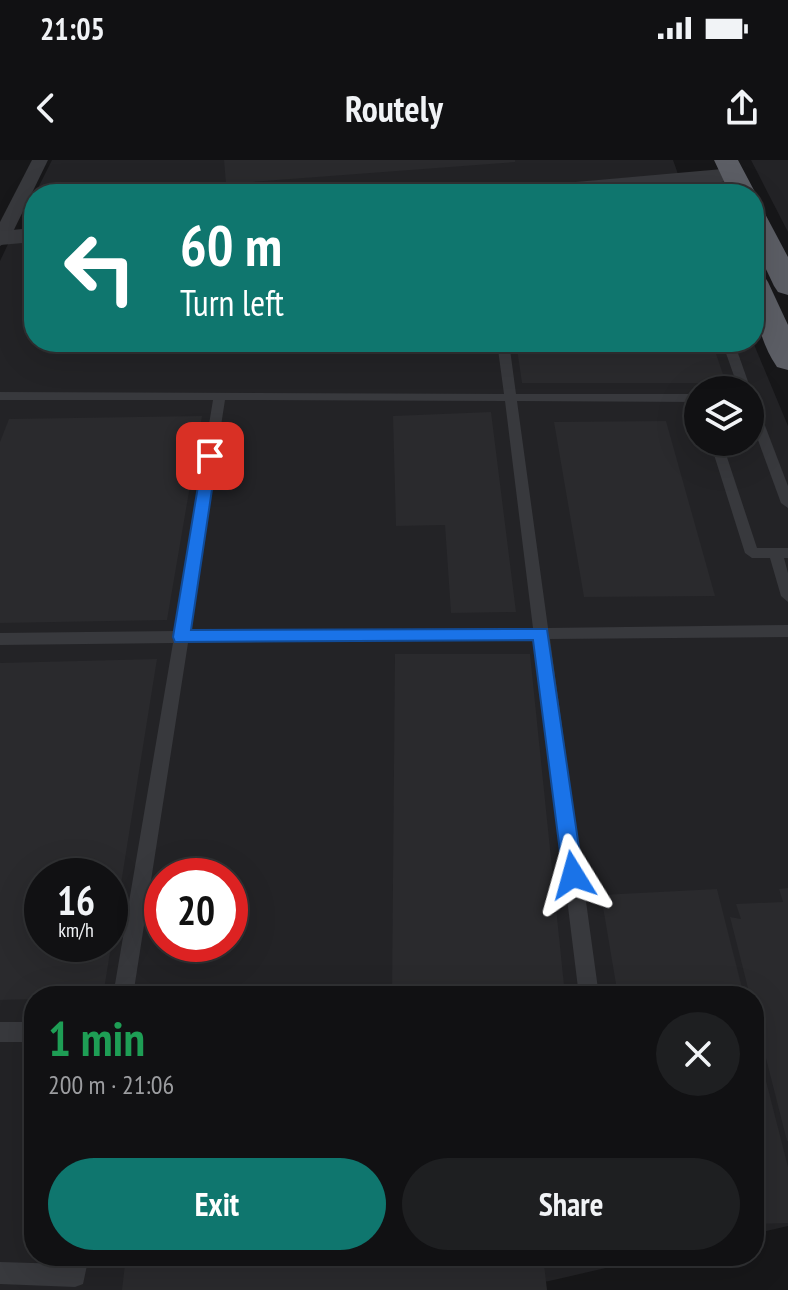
<!DOCTYPE html>
<meta charset="utf-8">
<style>
:root{--surface:#111113;--page:#1e1f21;--text:#f1f3f6;--muted:#9c9da0;--line:#303133;--accent:#0f766e}
body{margin:0;font-family:"PT Sans Narrow",sans-serif;background:var(--page);color:var(--text);height:100vh;display:flex;flex-direction:column;font-size:30px;white-space:nowrap}
*{box-sizing:border-box;margin:0}
p{font-size:26px;color:var(--muted)}
.icon{flex:none;width:44px;height:44px;fill:none;stroke:currentColor;stroke-width:2;stroke-linecap:round;stroke-linejoin:round}
.map{position:relative;flex:1;overflow:hidden}
.drawer{position:absolute;left:24px;top:826px;width:740px;height:280px;display:flex;flex-direction:column;background:var(--surface);border-radius:32px;box-shadow:0 8px 32px #0002,0 0 0 2px var(--line)}
.drawer>*{flex:none}
.top-card{position:absolute;left:24px;top:24px;width:740px;height:168px;border-radius:32px;box-shadow:0 8px 32px #0002,0 0 0 2px var(--line);background:#0f766e;color:#fff;overflow:hidden}
.fabs{position:absolute;left:684px;top:216px;display:grid;gap:16px}
.fabs a{display:grid;place-items:center;width:80px;height:80px;border-radius:50%;background:var(--surface);box-shadow:0 8px 32px #0002,0 0 0 2px var(--line);font-size:40px}
.speed{position:absolute;left:24px;top:698px;display:flex;gap:16px;font-size:40px;font-weight:700;text-align:center}
.speed>*{display:grid;place-content:center;width:104px;height:104px;border-radius:50%;background:var(--surface);box-shadow:0 8px 32px #0002,0 0 0 2px var(--line);line-height:1}
.speed small{font-size:20px;font-weight:400}
.speed .limit{border:12px solid #d22;background:#fff;color:#111}
.pin{position:absolute;display:grid;place-items:center;width:68px;height:68px;color:#fff;margin:-34px;border-radius:16px;box-shadow:0 4px 12px #0006}
.me{position:absolute;width:88px;margin:-44px;rotate:352deg;stroke-linejoin:round;filter:drop-shadow(0 0 6px #0008)}
.turn{display:flex;align-items:center;gap:28px;height:168px;padding:0 24px;font-size:36px}
.turn .icon{width:104px;height:104px;stroke-width:2.5}
.turn b{display:block;font-size:56px;line-height:68px}
.round{display:grid;place-items:center;flex:none;width:84px;height:84px;border-radius:42px;background:var(--page)}
.head{display:flex;align-items:center;justify-content:space-between;height:136px;padding:0 24px}
h1{font-size:48px;font-weight:700;line-height:60px;color:#1e9e55}
.action{display:flex;gap:16px;margin-top:auto;padding:16px 24px}
.action a{flex:1;height:92px;border-radius:48px;background:var(--accent);color:#fff;font-size:32px;font-weight:700;line-height:92px;text-align:center}
.action a+a{background:var(--page);color:var(--text)}
.status{display:flex;justify-content:space-between;align-items:center;height:56px;padding:0 40px;background:var(--surface);direction:ltr}
.status svg{height:22px;fill:currentColor}
header{display:flex;justify-content:space-between;align-items:center;height:104px;padding:0 24px;background:var(--surface);font-size:36px;font-weight:700}
.map>svg:first-child{display:block}
</style>
<div class="status"><b>21:05</b><svg viewBox="0 0 49 12"><path d="M0 12V9h3v3zM5 12V6h3v6zM10 12V3h3v9zM15 12V0h3v12zM26 1h20v11H26zM47 4h2v5h-2z"/></svg></div>
<header><svg class="icon" aria-label="back" viewBox="0 0 24 24"><path d="M15 5l-7 7 7 7"/></svg>Routely<svg class="icon" aria-label="share" viewBox="0 0 24 24"><path d="M12 15V3M7 8l5-5 5 5M5 13v7h14v-7"/></svg></header>
<div class="map">
<svg width="788" height="1130" viewBox="0 0 788 1130">
<rect width="100%" height="100%" fill="#171719"/>
<g fill="#232326" fill-rule="evenodd">
<path d="M52 0H673L678 14 433 34H35Z"/>
<path d="M751 0H788V72Z"/>
<path d="M34 80V182H753L788 266V1066L754 1074V836H34V1096H658L510 1130H0V101L9 82ZM698 230H750V282H698ZM42 716H110V784H42ZM162 716H230V784H162Z"/>
</g>
<g fill="#2a2a2d" fill-rule="evenodd">
<path d="M224 0H515V2L226 24Z"/>
<path d="M516 182H712L726 223H522Z"/>
<path d="M491 252 516 452 451 453 445 365 396 366 393 256Z"/>
<path d="M202 256 167 460 0 463V282L9 259Z"/>
<path d="M666 261 715 436 584 437 554 262Z"/>
<path d="M395 494H530L565 835 392 834Z"/>
<path d="M157 499 103 836H34V839L0 840V503ZM42 716H110V784H42Z"/>
<path d="M788 728V981H787L754 851V836H750L730 757 741 759 736 744 783 742 779 729Z"/>
<path d="M717 729 744 836H618L601 735Z"/>
<path d="M755 878 788 1007V1063L754 1064Z"/>
<path d="M126 1096H543L547 1130H122Z"/>
</g>
<g fill="none" stroke-linecap="round" stroke-linejoin="round">
<g fill="#38393d" fill-rule="evenodd">
<path d="M497 182H509L516 234H698V242L517 241 548 468 788 465V477L550 479 599 836H579L535 479 188 483 133 836H113L173 483 0 485V473L175 471 213 240H0V232L504 234ZM225 240 505 241 533 468 189 471Z"/>
<path d="M722 182H734L751 230 750 231 739 230Z"/>
<path d="M750 238 756 242 788 326V348L781 343 750 258Z"/>
<path d="M710 282H722L757 388H788V398H784L788 413V442L781 436 770 398H752L745 393Z"/>
<rect x="0" y="862" width="34" height="20"/>
<path d="M67 1096H89L83 1124 75 1127 0 1124V1102L65 1104Z"/>
</g>
<path fill="#38393d" fill-rule="evenodd" d="M32 0H48L9 80 0 86V62Z"/>
<g fill="#38393d" fill-rule="evenodd">
<path d="M734 8 742 10 745 15 742 20 594 34H508L519 27Z"/>
<path d="M34 68V82L0 85V71Z"/>
</g>
<g fill="#5c5e65" fill-rule="evenodd">
<path d="M714 0H738L756 34 754 37V34H730Z"/>
<path d="M754 48 763 50 788 97V135L778 132 774 126 754 84Z"/>
<path d="M754 113 764 116 768 122 788 165V210L777 207C757 177 754 148 754 113Z"/>
</g>
</g>
<path fill="#1a73e8" stroke="#114b97" stroke-width="2" d="M210 292 217 296 191 470 547 469 583 715 580 722 573 725 566 722 563 715 533 480 175 482 173 477 203 296Z"/>
</svg>
<div class="fabs">
<a><svg class="icon" aria-label="layers" viewBox="0 0 24 24"><path d="M12 4l9 5-9 5-9-5zM3 14l9 5 9-5"/></svg></a>
</div>
<div class="speed"><div>16<small>km/h</small></div><div class="limit">20</div></div>
<div class="pin" style="left:210px;top:296px;background:#d93025"><svg class="icon" aria-label="arrive" viewBox="0 0 24 24"><path d="M6 21V4h12l-3 4 3 4H6"/></svg></div>
<svg class="me" style="left:573px;top:715px" viewBox="-20 -20 40 40"><path d="M0-17L14 15 0 8-14 15z" fill="#1a73e8" stroke="#fff" stroke-width="4"/></svg>
<div class="top-card">
<div class="turn"><svg class="icon" aria-label="left" viewBox="0 0 24 24"><path d="M17 20v-9H6M10 6l-5 5 5 5"/></svg><div><b>60 m</b>Turn left</div></div>
</div>
<section class="drawer">
<div class="head"><div><h1>1 min</h1><p>200 m · 21:06</p></div><a class="round"><svg class="icon" aria-label="close" viewBox="0 0 24 24"><path d="M6 6l12 12M18 6L6 18"/></svg></a></div>
<div class="action"><a>Exit</a><a>Share</a></div>
</section>
</div>
